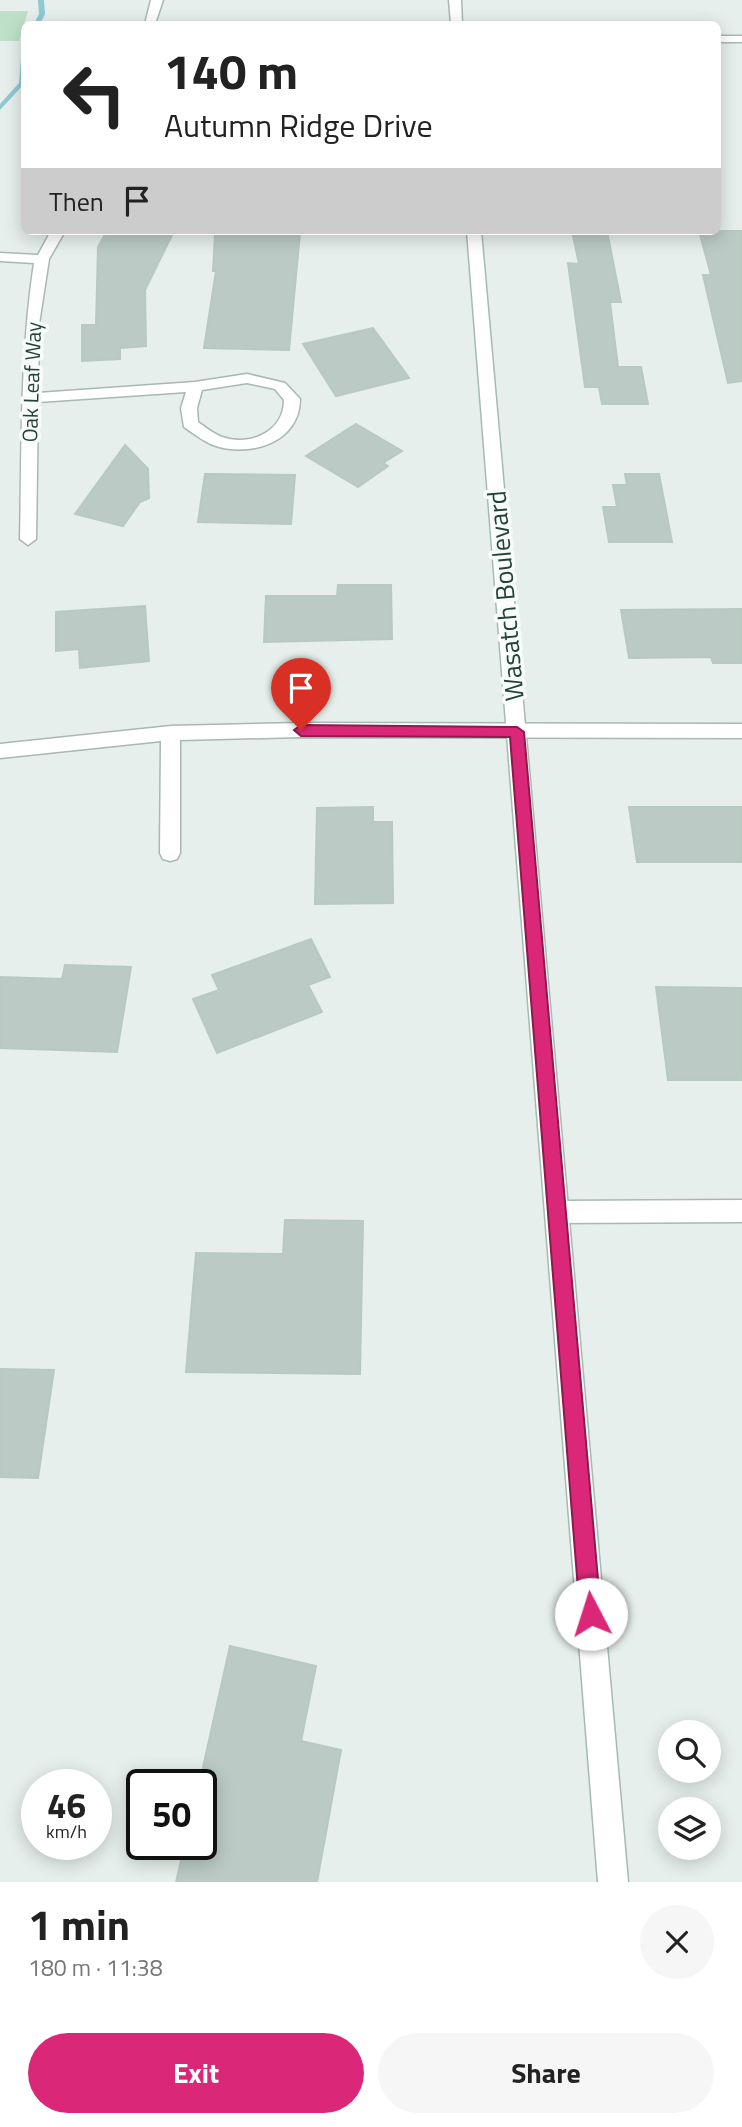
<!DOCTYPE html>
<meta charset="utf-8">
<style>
:root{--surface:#fff;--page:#f6f6f6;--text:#222;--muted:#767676;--accent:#db2777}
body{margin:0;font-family:"Titillium Web",sans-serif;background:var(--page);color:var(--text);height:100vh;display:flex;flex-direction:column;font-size:26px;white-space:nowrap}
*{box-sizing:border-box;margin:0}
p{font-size:23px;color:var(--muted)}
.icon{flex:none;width:38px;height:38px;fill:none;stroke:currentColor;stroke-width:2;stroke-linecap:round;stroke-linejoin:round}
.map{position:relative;height:1882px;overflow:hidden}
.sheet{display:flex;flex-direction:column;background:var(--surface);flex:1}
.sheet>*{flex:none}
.top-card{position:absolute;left:21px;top:21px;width:700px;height:214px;border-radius:10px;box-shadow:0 4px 18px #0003;background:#fff;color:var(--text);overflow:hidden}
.buttons{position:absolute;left:658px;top:1720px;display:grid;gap:14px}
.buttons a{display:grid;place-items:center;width:63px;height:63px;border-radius:50%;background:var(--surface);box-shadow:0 4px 18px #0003;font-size:35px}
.speed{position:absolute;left:21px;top:1769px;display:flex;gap:14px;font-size:35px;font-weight:700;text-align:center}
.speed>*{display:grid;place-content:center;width:91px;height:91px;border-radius:50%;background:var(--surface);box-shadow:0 4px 18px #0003;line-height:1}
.speed small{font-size:18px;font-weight:400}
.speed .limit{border:4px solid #111;border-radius:10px;background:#fff;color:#111}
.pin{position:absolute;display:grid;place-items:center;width:60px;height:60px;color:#fff;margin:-72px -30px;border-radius:50% 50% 50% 0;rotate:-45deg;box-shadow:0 0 7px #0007}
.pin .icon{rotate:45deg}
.me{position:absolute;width:77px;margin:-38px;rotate:355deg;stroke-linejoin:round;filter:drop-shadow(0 0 5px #0008)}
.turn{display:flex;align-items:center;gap:24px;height:147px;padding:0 28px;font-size:32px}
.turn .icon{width:91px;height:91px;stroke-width:2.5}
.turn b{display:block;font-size:49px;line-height:60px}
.then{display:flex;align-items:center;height:66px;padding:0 28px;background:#0003;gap:14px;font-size:26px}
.round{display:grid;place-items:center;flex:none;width:74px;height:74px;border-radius:37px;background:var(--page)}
.summary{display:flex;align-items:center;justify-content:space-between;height:119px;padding:0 28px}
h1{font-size:42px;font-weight:700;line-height:52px}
.button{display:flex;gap:14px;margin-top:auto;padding:14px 28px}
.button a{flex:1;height:80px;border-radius:42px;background:var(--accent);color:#fff;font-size:28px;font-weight:700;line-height:80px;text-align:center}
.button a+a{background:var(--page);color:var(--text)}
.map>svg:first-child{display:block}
</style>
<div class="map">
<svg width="742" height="1882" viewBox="0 0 742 1882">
<rect width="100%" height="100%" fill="#e6efeb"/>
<path fill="#bfe0c8" d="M0 11H28L19 41H0Z"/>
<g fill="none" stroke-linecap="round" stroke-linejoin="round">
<g fill="#8ec9d4" fill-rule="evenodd">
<path d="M38 0H44L45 14 40 24H34L39 14Z"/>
<path d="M24 56V84L0 110V104L19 83 21 58Z"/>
</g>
</g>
<g fill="#bbcac4" stroke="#b8c9c2" stroke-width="2">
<path d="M107 231H174L145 290 146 346 120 348V359L82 361V325H96L98 247Z"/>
<path d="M572 231H607L621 302H610L618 367H641L648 404H602L599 387H585L568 263 579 264Z"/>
<path d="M699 231H742V381L728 383 703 275H711Z"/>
<path d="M300 233 289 350 204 348 216 271H213L215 234Z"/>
<path d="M373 328 409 378 336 396 303 344Z"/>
<path d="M356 424 402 451 383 463 388 466 358 487 306 456Z"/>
<path d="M125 445 148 469 149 498 140 502 123 526 75 514Z"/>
<path d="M205 474 295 475 291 524 198 522Z"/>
<path d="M625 474H659L672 542H609L603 507H617L613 485H627Z"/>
<path d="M338 585H391L392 639 264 642 266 596H337Z"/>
<path d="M145 606 149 661 80 668 79 649 56 651V612Z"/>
<path d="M742 609V663H713L711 657 629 658 621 610Z"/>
<path d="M373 807V822H392L393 903 315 904 317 808Z"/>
<path d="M629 807H742V862H637Z"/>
<path d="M311 939 330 977 308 985 322 1012 217 1053 193 999 219 990 212 975Z"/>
<path d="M65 965 131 967 117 1052 0 1048V977L62 979Z"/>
<path d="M656 987 742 988V1080H668Z"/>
<path d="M285 1220 363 1221 360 1374 186 1372 196 1253 283 1254Z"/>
<path d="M0 1369 54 1370 38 1478 0 1477Z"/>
<path d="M230 1646 316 1666 301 1741 341 1750 317 1882H176L185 1844H201V1785H199Z"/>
</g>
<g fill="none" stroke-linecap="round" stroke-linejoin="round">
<g stroke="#a8b8b2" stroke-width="3">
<g id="street">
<path d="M151 0H163L155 24H145Z"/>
<rect x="718" y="36" width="24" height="6"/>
<path d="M51 231H65L49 259 39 324 38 393 195 382 247 374 285 383 300 399C300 443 249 458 213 445 203 441 193 433 184 427L181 408 186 392 38 402 36 539 28 545 20 539C22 446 20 355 34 263L0 261V253L38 255ZM247 383 275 389 284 400C284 431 251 447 222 437 214 434 205 427 198 422L197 408 202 390Z"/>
<path d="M301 723 742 724V738L301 737 180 740V853L177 859 170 861 163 859 160 853 161 741 0 758V744L171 726Z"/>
<path d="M742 1200V1222L558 1223 550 1220 546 1212 550 1204 558 1201Z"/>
</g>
</g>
<g stroke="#a4bbb3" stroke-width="3">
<g id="secondary">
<path d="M449 0H461L462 24H451Z"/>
<path d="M467 231H481L628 1882H598Z"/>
</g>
</g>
<use href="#street" fill="#fff" fill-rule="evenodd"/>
<use href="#secondary" fill="#fff" fill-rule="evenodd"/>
</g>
<path fill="#db2777" stroke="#8e194d" stroke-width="2" d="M301 725 517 727 524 732 601 1614 598 1621 591 1624 583 1621 580 1614 510 737 301 736 294 730Z"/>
<g text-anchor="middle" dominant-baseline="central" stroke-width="7" stroke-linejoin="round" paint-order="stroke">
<g font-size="21" fill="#24423a" stroke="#f7fbf9">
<text transform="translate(31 382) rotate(-88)">Oak Leaf Way</text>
</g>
<g font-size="26" fill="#24423a" stroke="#f7fbf9">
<text transform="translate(505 596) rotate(-95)">Wasatch Boulevard</text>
</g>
</g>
</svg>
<div class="buttons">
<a><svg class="icon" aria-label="search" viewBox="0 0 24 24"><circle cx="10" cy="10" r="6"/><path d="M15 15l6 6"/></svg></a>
<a><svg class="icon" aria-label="layers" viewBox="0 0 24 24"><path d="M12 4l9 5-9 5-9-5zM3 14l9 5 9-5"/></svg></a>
</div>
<div class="speed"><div>46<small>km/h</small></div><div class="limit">50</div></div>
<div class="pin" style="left:301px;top:730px;background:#d93025"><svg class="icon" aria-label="arrive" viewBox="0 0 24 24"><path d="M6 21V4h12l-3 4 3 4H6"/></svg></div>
<svg class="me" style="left:591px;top:1614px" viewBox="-20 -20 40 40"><circle r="19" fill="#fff"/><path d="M0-13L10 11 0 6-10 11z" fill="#db2777"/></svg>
<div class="top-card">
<div class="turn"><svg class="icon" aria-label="left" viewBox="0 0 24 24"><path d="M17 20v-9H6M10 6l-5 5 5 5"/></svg><div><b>140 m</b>Autumn Ridge Drive</div></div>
<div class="then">Then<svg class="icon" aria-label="arrive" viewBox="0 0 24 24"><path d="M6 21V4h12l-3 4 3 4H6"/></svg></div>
</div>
</div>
<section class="sheet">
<div class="summary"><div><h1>1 min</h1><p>180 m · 11:38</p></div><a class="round"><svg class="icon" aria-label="close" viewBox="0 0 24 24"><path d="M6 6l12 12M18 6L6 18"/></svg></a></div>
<div class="button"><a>Exit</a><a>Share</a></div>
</section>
